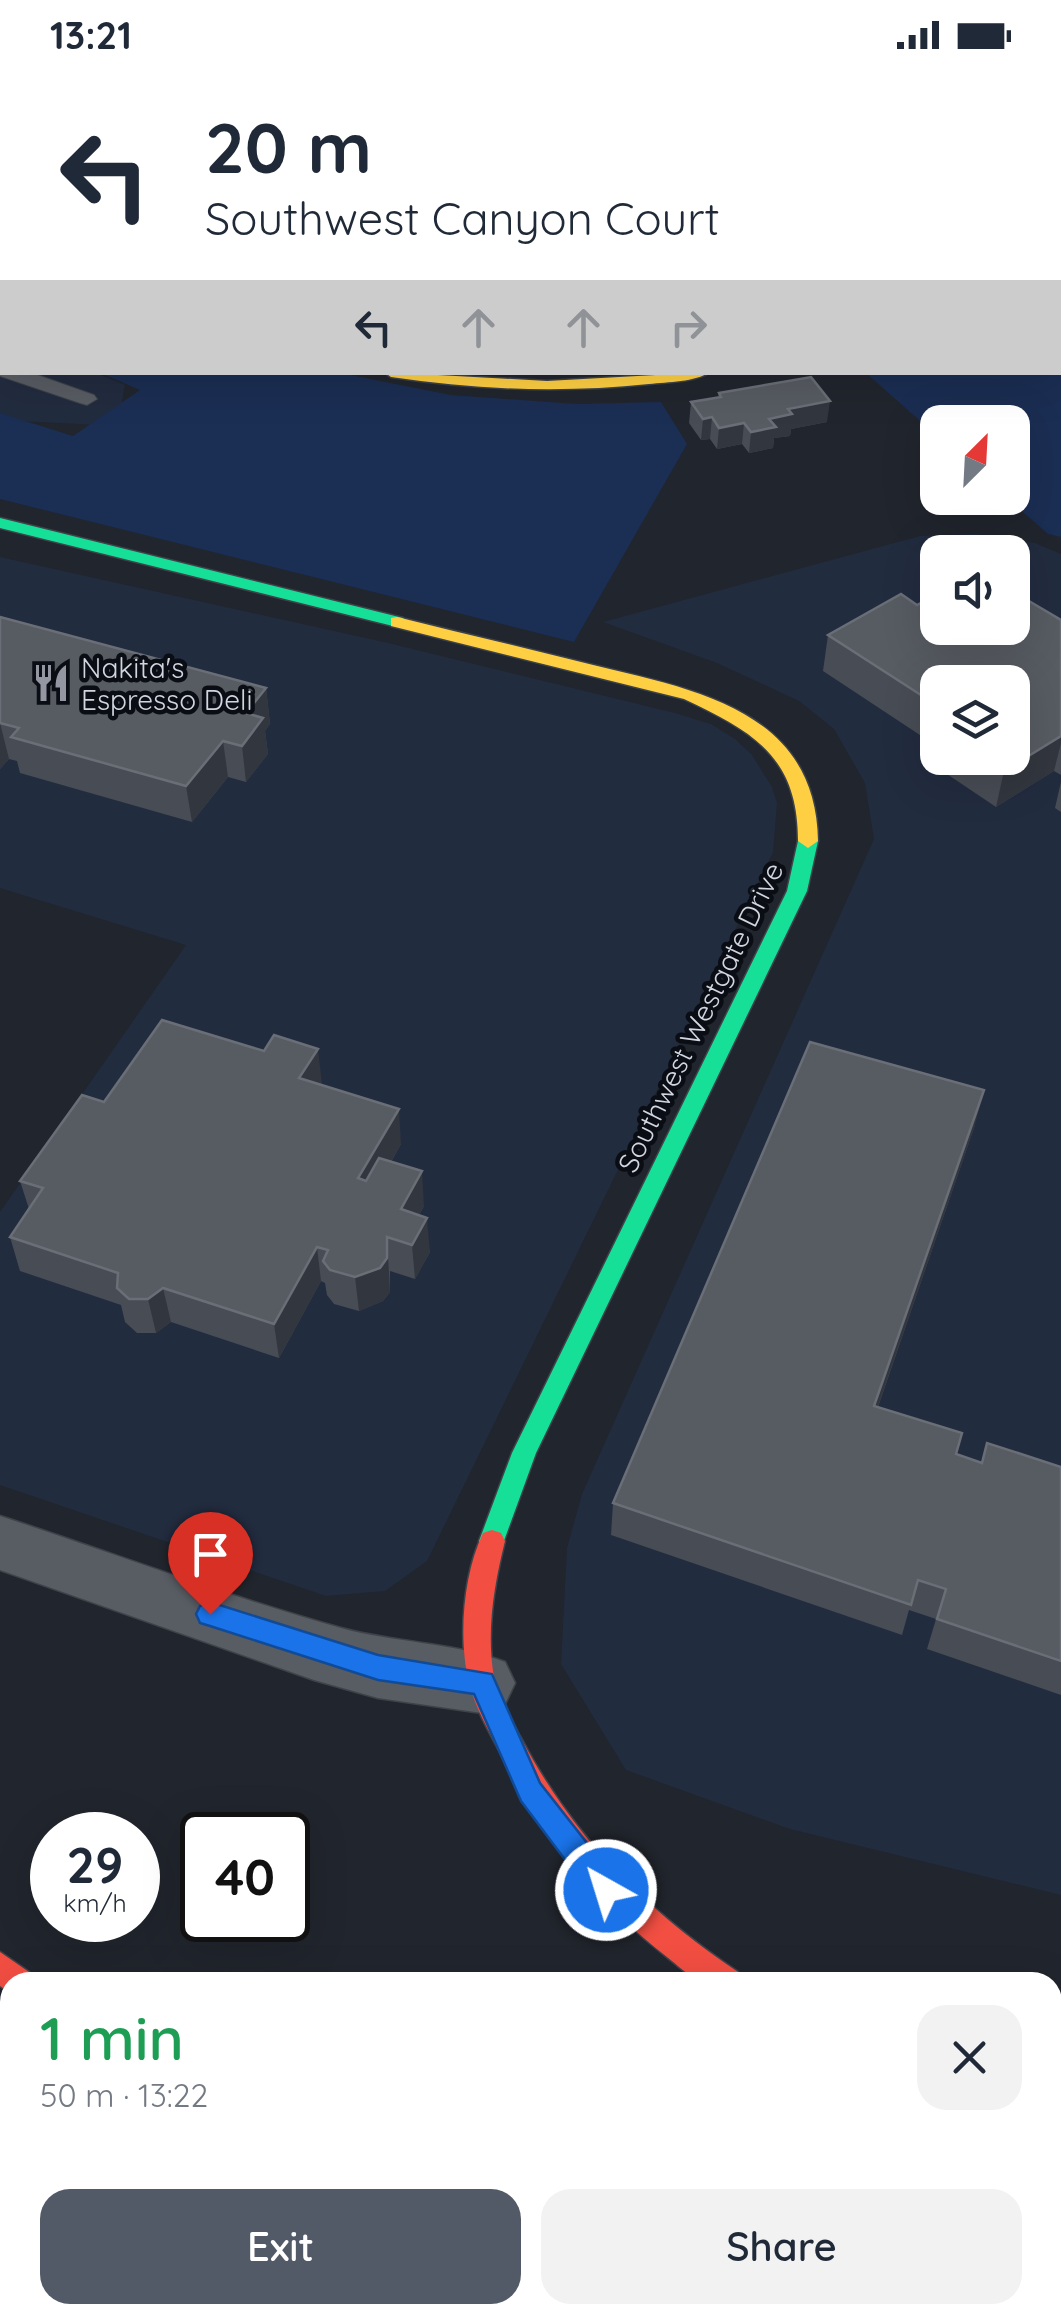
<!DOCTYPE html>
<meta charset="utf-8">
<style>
:root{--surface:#fff;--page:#f2f2f3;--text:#1f2937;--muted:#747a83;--accent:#535a67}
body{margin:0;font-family:Quicksand,sans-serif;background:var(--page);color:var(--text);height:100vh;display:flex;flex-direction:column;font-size:38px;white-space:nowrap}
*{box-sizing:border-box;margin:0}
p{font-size:32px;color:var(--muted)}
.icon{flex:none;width:55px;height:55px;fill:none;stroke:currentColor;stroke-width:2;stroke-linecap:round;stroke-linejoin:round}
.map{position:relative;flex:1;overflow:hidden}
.sheet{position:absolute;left:0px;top:1902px;width:1062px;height:352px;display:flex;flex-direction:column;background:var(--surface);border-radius:30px 30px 0 0;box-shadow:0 10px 40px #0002}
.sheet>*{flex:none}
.banner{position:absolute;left:0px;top:0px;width:1062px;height:305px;box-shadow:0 10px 40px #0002;background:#fff;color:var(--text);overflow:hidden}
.needle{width:65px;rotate:24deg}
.tools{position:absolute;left:920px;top:335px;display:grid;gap:20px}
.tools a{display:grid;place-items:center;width:110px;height:110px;border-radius:20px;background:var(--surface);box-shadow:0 10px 40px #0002;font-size:50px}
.speed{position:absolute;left:30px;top:1742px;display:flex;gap:20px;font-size:50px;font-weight:700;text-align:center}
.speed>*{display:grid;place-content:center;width:130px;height:130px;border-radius:50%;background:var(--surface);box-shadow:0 10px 40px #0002;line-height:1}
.speed small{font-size:25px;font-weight:400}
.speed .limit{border:5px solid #111;border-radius:15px;background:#fff;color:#111}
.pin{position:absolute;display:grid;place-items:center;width:85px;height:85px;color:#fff;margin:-102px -42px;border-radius:50% 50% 50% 0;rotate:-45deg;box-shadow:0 0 10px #0007}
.pin .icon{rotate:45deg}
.me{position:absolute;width:110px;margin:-55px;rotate:321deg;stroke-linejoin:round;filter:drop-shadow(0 0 8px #0008)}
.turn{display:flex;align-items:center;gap:35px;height:210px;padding:0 40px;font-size:45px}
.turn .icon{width:130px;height:130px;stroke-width:2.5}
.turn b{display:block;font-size:70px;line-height:85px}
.lanes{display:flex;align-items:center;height:95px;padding:0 40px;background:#0003;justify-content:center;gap:50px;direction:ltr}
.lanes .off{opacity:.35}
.round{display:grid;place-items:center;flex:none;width:105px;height:105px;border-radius:30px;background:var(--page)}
.headline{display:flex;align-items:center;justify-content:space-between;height:170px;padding:0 40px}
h1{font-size:60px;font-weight:600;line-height:75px;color:#1e9e55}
.action{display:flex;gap:20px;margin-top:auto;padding:20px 40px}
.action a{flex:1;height:115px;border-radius:30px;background:var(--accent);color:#fff;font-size:40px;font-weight:600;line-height:115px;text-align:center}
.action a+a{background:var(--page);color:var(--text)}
.status{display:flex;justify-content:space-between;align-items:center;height:70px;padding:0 50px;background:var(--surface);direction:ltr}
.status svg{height:28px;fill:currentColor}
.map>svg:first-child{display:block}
</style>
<div class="status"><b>13:21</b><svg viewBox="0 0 49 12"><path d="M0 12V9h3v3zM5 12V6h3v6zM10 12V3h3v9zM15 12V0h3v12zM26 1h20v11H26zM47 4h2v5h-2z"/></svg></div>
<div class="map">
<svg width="1061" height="2253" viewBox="0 0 1061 2253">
<rect width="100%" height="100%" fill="#21252d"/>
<g fill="#222c3f" fill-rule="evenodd">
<path d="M0 263 2 302 95 303 125 315 117 356 0 350Z"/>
<path d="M976 464 1035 473 1061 484V1825L790 1759 626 1700 561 1594 567 1478 582 1424 874 769 865 713 834 659 799 631 717 593 603 552 920 466ZM938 482H1012V558H938ZM938 612H1012V688H938Z"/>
<path d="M0 487 384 572 675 643 711 654 735 669 752 685 772 717 777 733 773 782 427 1491 385 1521 326 1526 0 1415V1142L186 875 0 818Z"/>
</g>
<g fill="#1b2e53">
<path d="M1061 264V467L1048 464 1007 428H1012V352H938L937 366 866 303 1060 302Z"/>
<path d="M101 303H340L451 325 576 334 661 332 687 374 574 572 0 429V343L73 366 140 320Z"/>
</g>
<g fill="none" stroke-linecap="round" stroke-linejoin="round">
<g stroke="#3e4249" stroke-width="2">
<g id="lane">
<rect x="1060" y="233" width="1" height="12"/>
<path d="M2 297V302H29L94 325 97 329 87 335 80 333 0 306Z"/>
</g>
</g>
<g stroke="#3e4249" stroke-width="3">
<path id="street" d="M0 1446C113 1483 226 1526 341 1558 395 1573 453 1572 505 1592L515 1613 505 1634 482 1643 378 1628 314 1610 0 1500Z"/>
</g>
<g stroke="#3e4249" stroke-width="3">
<g id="fast">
<rect x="0" y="162" width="2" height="8"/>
<path d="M0 448 403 548 406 552 397 557 0 458Z"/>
<path d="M808 764 818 771 807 821 536 1383 501 1479 492 1482 483 1479 479 1471 512 1383 787 821 798 771Z"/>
<path d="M1052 2003 1061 2004V2034L1052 2033Z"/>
</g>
</g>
<g stroke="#3e4249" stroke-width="3">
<g id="slow">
<rect x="1060" y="195" width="1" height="8"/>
<path d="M384 302 547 311 710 302C695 312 668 312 649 314 563 323 477 320 391 307Z"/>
<path d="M397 547C457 562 517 576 577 591 683 618 816 634 818 771L808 778 798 771C798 687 754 662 684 629L391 556V548Z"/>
<path d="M0 1980 10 1983V2013L0 2010Z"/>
</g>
</g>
<g stroke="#3e4249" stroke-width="3">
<g id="jam">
<path d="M492 1460 501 1463 505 1471C494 1515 486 1562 494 1607 498 1630 511 1650 522 1670 574 1768 646 1840 738 1902L742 1912C731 1912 716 1915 704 1912 692 1909 677 1895 667 1887 595 1831 541 1763 500 1682 488 1660 475 1637 469 1613 458 1568 463 1505 483 1463Z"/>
<path d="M0 1882 29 1902 33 1912H10V1923L0 1916Z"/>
<path d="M0 2184 10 2187V2219L0 2216Z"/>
<path d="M1052 2229 1061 2230V2253H1039L1036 2245H1052Z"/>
<path d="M154 2245H214L217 2253H157Z"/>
</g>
</g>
<use href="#lane" fill="#585c63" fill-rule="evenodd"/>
<use href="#street" fill="#585c63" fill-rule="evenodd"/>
<use href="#fast" fill="#16e098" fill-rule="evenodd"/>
<use href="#slow" fill="#ffcf43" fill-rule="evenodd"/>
<use href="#jam" fill="#f24e42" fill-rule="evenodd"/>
</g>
<g fill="#484c54" fill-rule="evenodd">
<path d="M9 0H96L97 2H12Z"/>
<path d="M480 0H569L568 2H479Z"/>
<rect x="0" y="62" width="2" height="49"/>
<path d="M719 323 827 352 791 359 790 366 774 368 773 378 749 383 742 374 717 379 710 369 701 370 689 353 691 332 718 327Z"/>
<path d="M917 535 1061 550V705L1054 701 996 737 929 692 932 673 823 601 828 565ZM938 612 1012 688H938Z"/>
<path d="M0 547 266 618 270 654 265 661 268 684 246 712 228 707 192 752 20 703 17 691 9 689 0 699Z"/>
<path d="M1061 712V742L1055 738Z"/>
<path d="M322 1014 321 1015 401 1074 391 1092 424 1136 419 1145 430 1182 415 1209 390 1201V1222L383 1231 359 1241 334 1234 327 1225 325 1213 321 1211 279 1288 171 1252 156 1263H137L125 1252 121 1235 20 1201 10 1167 29 1139 20 1111 104 1032Z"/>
<path d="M975 1055 878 1337 956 1384 981 1392 1061 1397V1625L927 1579 936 1549 909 1540 902 1565 611 1465 613 1433Z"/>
</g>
<g fill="#32363e">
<path d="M63 0H96L97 2H59Z"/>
<path d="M830 331 827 352 791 359 790 366 774 368 773 378 749 383 751 362 769 349 788 339Z"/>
<path d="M712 347 710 369 701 370 703 349Z"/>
<path d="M744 353 742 374 717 379 719 358Z"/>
<path d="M266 618 270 654 265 661 268 684 246 712 242 676 246 643Z"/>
<path d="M0 653 9 689 0 699Z"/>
<path d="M1061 666V673L1054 701 996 737 1004 701Z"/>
<path d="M223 671 228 707 192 752 186 716Z"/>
<path d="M318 979 322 1014 303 1044 299 1008Z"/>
<path d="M984 1020 975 1055 867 1368 874 1336Z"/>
<path d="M399 1039 401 1074 362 1143 358 1108Z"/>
<path d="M422 1101 424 1136 403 1173 401 1139Z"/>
<path d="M427 1148 430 1182 415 1209 412 1175Z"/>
<path d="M387 1167 390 1222 383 1231 359 1241 355 1207Z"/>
<path d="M317 1177 321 1211 279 1288 274 1254Z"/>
<path d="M163 1218 171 1252 156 1263 148 1229Z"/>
</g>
<g fill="#575b62" stroke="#6a6e76" stroke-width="2.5">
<path d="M480 0H529L528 2H479Z"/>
<rect x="710" y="0" width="78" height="2"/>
<path d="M0 62H2V92L0 91Z"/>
<path d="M811 307 830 331 788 339 792 344 769 349 776 357 751 362 744 353 719 358 712 347 703 349 691 332 721 327 719 323Z"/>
<path d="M1012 521 1061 550V666L1004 701 983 688H1012V612H938V636L828 565 901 524 917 535 938 524V558H1012Z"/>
<path d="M0 547 266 618 246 643 263 648 242 676 223 671 186 716 11 667 19 658 0 653Z"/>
<path d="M162 950 264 981 274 965 318 979 299 1008 399 1039 358 1108 366 1111 379 1088 422 1101 401 1139 427 1148 412 1175 387 1167V1188L380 1198 355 1207 330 1200 323 1191 328 1180 317 1177 274 1254 163 1218 148 1229H129L117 1218 118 1203 10 1167 43 1118 20 1111 82 1025 104 1032Z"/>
<path d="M810 972 984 1020 874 1336 962 1363 956 1384 982 1393 987 1373 1061 1397V1591L937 1549 946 1519 918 1510 911 1535 613 1433Z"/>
</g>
<path fill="#1a73e8" stroke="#114b97" stroke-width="2.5" d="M210 1532 378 1585 492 1604 540 1713 616 1810 620 1820 616 1831 606 1835 596 1831 521 1731 474 1624 378 1610 210 1556 200 1553 196 1544 200 1536Z"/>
<defs>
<g id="restaurant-bare" transform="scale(3)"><path d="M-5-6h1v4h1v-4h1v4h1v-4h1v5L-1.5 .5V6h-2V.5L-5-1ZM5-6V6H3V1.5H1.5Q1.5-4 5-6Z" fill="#9397a1" stroke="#0a0d14" stroke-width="2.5" paint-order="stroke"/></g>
</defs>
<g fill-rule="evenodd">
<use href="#restaurant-bare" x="51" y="613"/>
</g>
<g text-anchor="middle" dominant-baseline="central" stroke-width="9" stroke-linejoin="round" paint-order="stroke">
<g font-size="28" fill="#d0d5df" stroke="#0a0d14" text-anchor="start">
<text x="81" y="597">Nakita's<tspan x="81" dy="32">Espresso Deli</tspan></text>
</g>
<g font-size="28" fill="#d0d5df" stroke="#0a0d14">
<text transform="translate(700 947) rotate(-64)">Southwest Westgate Drive</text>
</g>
</g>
</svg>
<div class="tools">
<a><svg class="needle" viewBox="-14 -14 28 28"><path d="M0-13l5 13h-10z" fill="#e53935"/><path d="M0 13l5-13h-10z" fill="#747a83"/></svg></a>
<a><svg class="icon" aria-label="sound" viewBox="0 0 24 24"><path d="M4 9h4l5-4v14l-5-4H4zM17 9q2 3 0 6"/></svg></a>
<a><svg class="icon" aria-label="layers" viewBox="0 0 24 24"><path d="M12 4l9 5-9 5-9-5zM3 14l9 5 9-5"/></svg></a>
</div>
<div class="speed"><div>29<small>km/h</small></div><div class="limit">40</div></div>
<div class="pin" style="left:210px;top:1544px;background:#d93025"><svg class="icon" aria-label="arrive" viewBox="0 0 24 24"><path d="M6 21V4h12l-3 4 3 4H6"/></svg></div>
<svg class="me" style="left:606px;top:1820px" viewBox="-20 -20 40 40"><circle r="17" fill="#1a73e8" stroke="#fff" stroke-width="3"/><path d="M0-11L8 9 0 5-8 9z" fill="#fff"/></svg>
<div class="banner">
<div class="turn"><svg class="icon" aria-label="left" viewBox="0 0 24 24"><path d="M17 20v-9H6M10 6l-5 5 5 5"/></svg><div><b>20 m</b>Southwest Canyon Court</div></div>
<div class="lanes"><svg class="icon" aria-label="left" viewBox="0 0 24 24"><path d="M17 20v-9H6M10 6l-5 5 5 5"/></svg><svg class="icon off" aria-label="ahead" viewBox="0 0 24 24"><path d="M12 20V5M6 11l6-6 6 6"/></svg><svg class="icon off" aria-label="ahead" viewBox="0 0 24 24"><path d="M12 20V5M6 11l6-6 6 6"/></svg><svg class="icon off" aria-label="right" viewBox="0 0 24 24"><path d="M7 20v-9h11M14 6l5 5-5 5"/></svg></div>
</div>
<section class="sheet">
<div class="headline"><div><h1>1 min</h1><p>50 m · 13:22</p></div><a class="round"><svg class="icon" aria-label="close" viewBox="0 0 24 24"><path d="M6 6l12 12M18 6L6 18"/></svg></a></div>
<div class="action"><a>Exit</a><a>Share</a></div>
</section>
</div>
